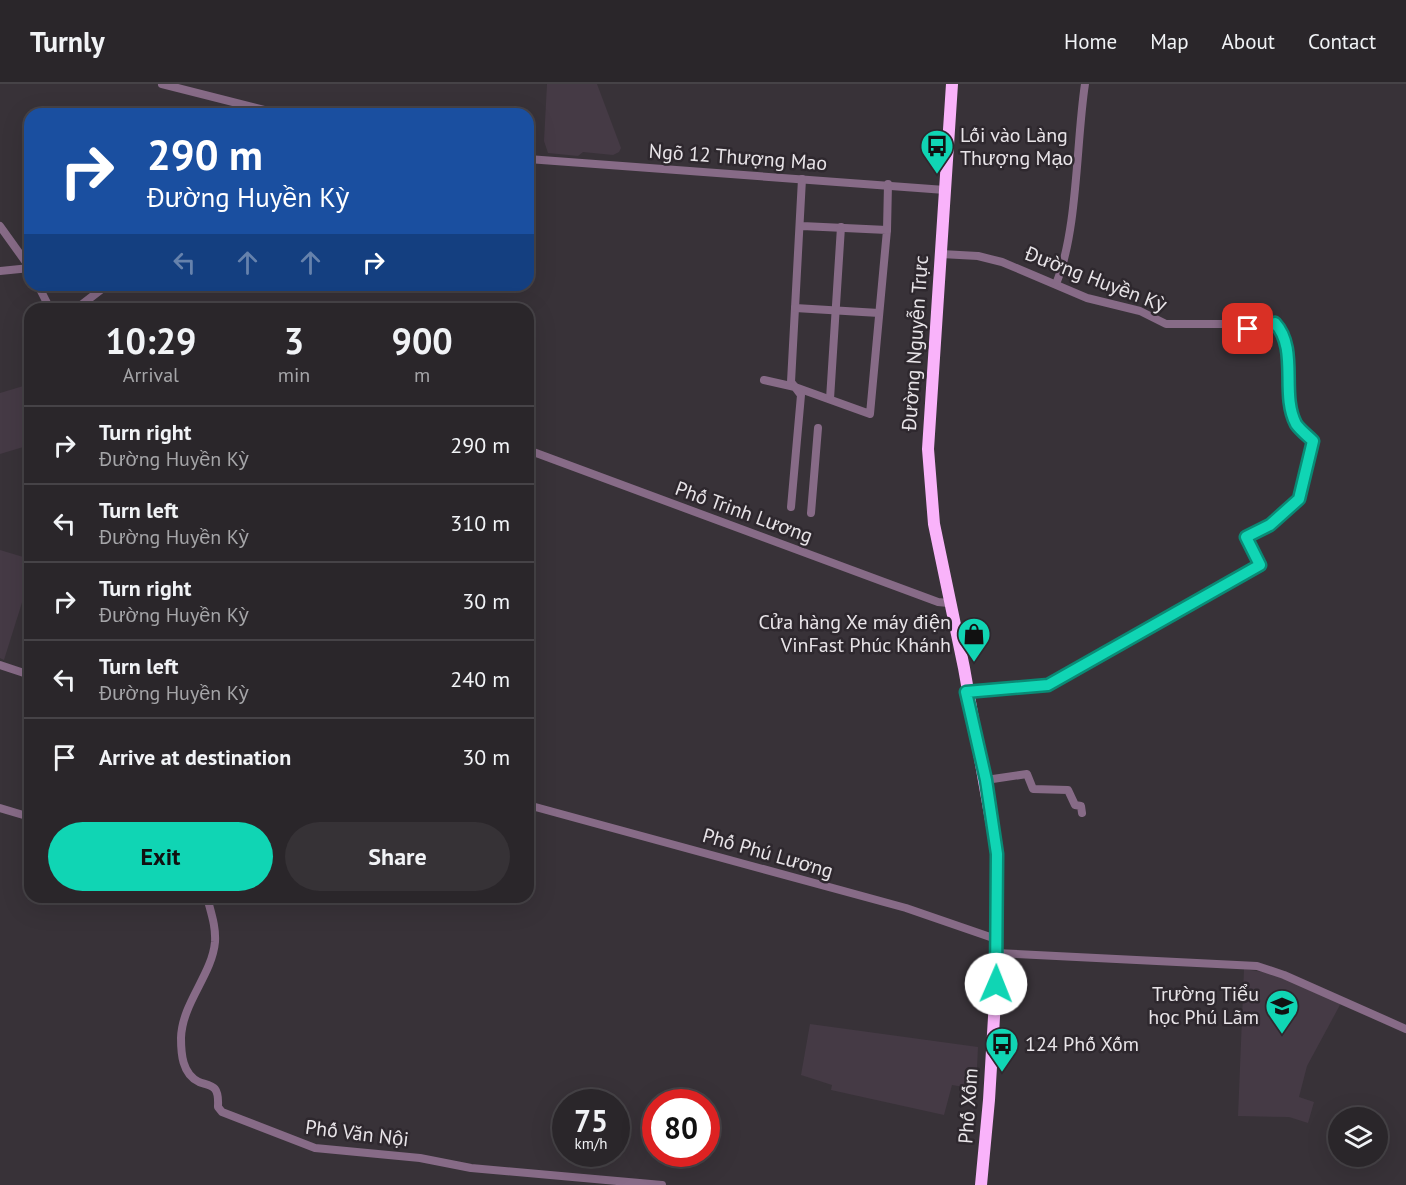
<!DOCTYPE html>
<meta charset="utf-8">
<style>
:root{--surface:#2a262a;--page:#363236;--text:#f1f3f6;--muted:#a5a5a8;--line:#464347;--accent:#10d5b4}
body{margin:0;font-family:"PT Sans",sans-serif;background:var(--page);color:var(--text);height:100vh;display:flex;flex-direction:column;font-size:22px;white-space:nowrap}
*{box-sizing:border-box;margin:0}
p{font-size:20px;color:var(--muted)}
.icon{flex:none;width:33px;height:33px;fill:none;stroke:currentColor;stroke-width:2;stroke-linecap:round;stroke-linejoin:round}
.map{position:relative;flex:1;overflow:hidden}
.side{position:absolute;left:24px;top:219px;width:510px;height:600px;display:flex;flex-direction:column;background:var(--surface);border-radius:18px;box-shadow:0 6px 24px #0002,0 0 0 2px var(--line)}
.side>*{flex:none}
.top-card{position:absolute;left:24px;top:24px;width:510px;height:183px;border-radius:18px;box-shadow:0 6px 24px #0002,0 0 0 2px var(--line);background:#1a4fa0;color:#fff;overflow:hidden}
.buttons{position:absolute;left:1328px;top:1023px;display:grid;gap:12px}
.buttons a{display:grid;place-items:center;width:60px;height:60px;border-radius:50%;background:var(--surface);box-shadow:0 6px 24px #0002,0 0 0 2px var(--line);font-size:30px}
.speed{position:absolute;left:552px;top:1005px;display:flex;gap:12px;font-size:30px;font-weight:700;text-align:center}
.speed>*{display:grid;place-content:center;width:78px;height:78px;border-radius:50%;background:var(--surface);box-shadow:0 6px 24px #0002,0 0 0 2px var(--line);line-height:1}
.speed small{font-size:15px;font-weight:400}
.speed .limit{border:9px solid #d22;background:#fff;color:#111}
.pin{position:absolute;display:grid;place-items:center;width:51px;height:51px;color:#fff;margin:-26px;border-radius:12px;box-shadow:0 3px 9px #0006}
.me{position:absolute;width:66px;margin:-33px;rotate:1deg;stroke-linejoin:round;filter:drop-shadow(0 0 4px #0008)}
.turn{display:flex;align-items:center;gap:21px;height:126px;padding:0 24px;font-size:27px}
.turn .icon{width:78px;height:78px;stroke-width:2.5}
.turn b{display:block;font-size:42px;line-height:51px}
.lanes{display:flex;align-items:center;height:57px;padding:0 24px;background:#0003;justify-content:center;gap:30px;direction:ltr}
.lanes .off{opacity:.35}
.eta{display:flex;justify-content:space-evenly;align-items:center;height:102px;text-align:center}
.eta b{font-size:36px;font-weight:700;line-height:42px}
.action{display:flex;gap:12px;margin-top:auto;padding:12px 24px}
.action a{flex:1;height:69px;border-radius:36px;background:var(--accent);color:#111;font-size:24px;font-weight:700;line-height:69px;text-align:center}
.action a+a{background:var(--page);color:var(--text)}
ul{padding:0;list-style:none}
li{display:flex;align-items:center;gap:18px;height:78px;padding:0 24px;border-top:2px solid var(--line)}
li div{flex:1}
li b{display:block;font-size:22px}
li em{font-style:normal}
header{display:flex;align-items:center;gap:36px;box-sizing:border-box;height:84px;padding:0 30px;background:var(--surface);border-bottom:2px solid var(--line)}
header strong{font-size:28px}
nav{display:flex;gap:33px;margin-inline-start:auto;font-size:21px}
.map>svg:first-child{display:block}
</style>
<header>
<strong>Turnly</strong>
<nav><a>Home</a><a>Map</a><a>About</a><a>Contact</a></nav>
</header>
<div class="map">
<svg width="1406" height="1101" viewBox="0 0 1406 1101">
<rect width="100%" height="100%" fill="#383238"/>
<g fill="#453a45">
<path d="M547 0H597L621 64 619 68 613 71 583 68 578 72 548 69 544 57Z"/>
<path d="M30 300V361L0 370V309Z"/>
<path d="M0 466 30 475V493L4 576 0 574Z"/>
<path d="M1244 885 1275 890 1341 919 1307 982 1299 1013 1314 1018 1308 1039 1289 1033 1238 1032Z"/>
<path d="M810 940 978 963 976 1005 952 1001 944 1031 831 1006 832 1001 801 991Z"/>
</g>
<g fill="none" stroke-linecap="round" stroke-linejoin="round">
<g stroke="#876b87" stroke-width="8">
<path d="M162 0 280 30"/>
<path d="M528 75 945 106"/>
<path d="M0 142 30 184"/>
<path d="M802 142 887 146 870 330 795 303 791 298 802 95"/>
<path d="M887 146 888 100"/>
<path d="M941 170 978 172 1002 178 1087 214 1140 227 1166 240H1233L1256 246 1275 239C1299 265 1280 310 1296 340 1300 346 1308 352 1313 357L1299 415 1270 441 1246 453 1260 481 1048 601 967 608"/>
<path d="M0 187 30 184"/>
<path d="M1056 200C1078 146 1076 59 1085 0"/>
<path d="M38 201 50 225"/>
<path d="M795 224 879 229"/>
<path d="M76 225 107 201"/>
<path d="M764 296 795 303 801 311 791 423"/>
<path d="M830 315 841 143"/>
<path d="M528 366 938 518 948 519"/>
<path d="M811 429 818 344"/>
<path d="M0 581 30 591"/>
<path d="M986 696 1027 690 1033 705 1068 706 1075 721 1081 722 1082 729"/>
<path d="M528 721 906 824 996 855"/>
<path d="M0 724 30 733"/>
<path d="M207 813C211 829 216 842 215 858 212 891 182 919 181 954 181 969 182 990 199 998 204 1000 212 1001 215 1005 219 1010 218 1018 218 1023L222 1028 315 1064 420 1074 471 1084 662 1101"/>
<path d="M996 869 1257 882 1284 891 1406 945"/>
</g>
<path stroke="#f9b3fa" stroke-width="12" d="M952 0 928 365 934 440 964 584 997 770 996 900 989 1016 981 1101"/>
</g>
<g fill="none" stroke-linecap="round" stroke-linejoin="round">
<g stroke="#0a8a75" stroke-width="15">
<path id="route" d="M996 900 997 770 986 696 966 608 1048 601 1260 481 1246 453 1270 441 1299 415 1313 357C1308 352 1300 346 1296 340 1280 310 1299 265 1275 239L1262 246 1248 245"/>
</g>
<use href="#route" stroke="#10d5b4" stroke-width="10"/>
</g>
<defs>
<g id="bus-pin" transform="scale(1.725)"><path d="M0 17L-7.5 6A9.5 9.5 0 1 1 7.5 6Z" fill="#10d5b4" stroke="#2e282e"/><path d="M-5-6H5V4H4V6H2V4H-2V6H-4V4H-5ZM-3.5-4V0h7V-4ZM-3.5 1.2v1.5H-2V1.2ZM2 1.2v1.5H3.5V1.2Z" fill="#111"/></g>
<g id="shop-pin" transform="scale(1.725)"><path d="M0 17L-7.5 6A9.5 9.5 0 1 1 7.5 6Z" fill="#10d5b4" stroke="#2e282e"/><path d="M-5-2.5h2.3a2.7 3.5 0 0 1 5.4 0H5L5.5 6h-11ZM-1.5-2.5h3a1.5 2.3 0 0 0-3 0Z" fill="#111"/></g>
<g id="school-pin" transform="scale(1.725)"><path d="M0 17L-7.5 6A9.5 9.5 0 1 1 7.5 6Z" fill="#10d5b4" stroke="#2e282e"/><path d="M0-5L7-2L0 1L-7-2ZM-4 1L0 2.5L4 1V4Q0 6-4 4Z" fill="#111"/></g>
</defs>
<g fill-rule="evenodd">
<use href="#bus-pin" x="937" y="62"/>
<use href="#shop-pin" x="974" y="550"/>
<use href="#school-pin" x="1282" y="922"/>
<use href="#bus-pin" x="1002" y="960"/>
</g>
<g text-anchor="middle" dominant-baseline="central" stroke-width="5" stroke-linejoin="round" paint-order="stroke">
<g font-size="20" fill="#e8e4e8" stroke="#2e282e" text-anchor="start">
<text x="960" y="51">Lối vào Làng<tspan x="960" dy="23">Thượng Mạo</tspan></text>
<text x="951" y="538" text-anchor="end">Cửa hàng Xe máy điện<tspan x="951" dy="23">VinFast Phúc Khánh</tspan></text>
<text x="1259" y="910" text-anchor="end">Trường Tiểu<tspan x="1259" dy="23">học Phú Lãm</tspan></text>
<text x="1025" y="960">124 Phố Xốm</text>
</g>
<g font-size="20" fill="#e8e4e8" stroke="#2e282e">
<text transform="translate(738 73) rotate(4)">Ngõ 12 Thượng Mao</text>
<text transform="translate(1096 195) rotate(21)">Đường Huyền Kỳ</text>
<text transform="translate(915 259) rotate(-86)">Đường Nguyễn Trực</text>
<text transform="translate(744 428) rotate(20)">Phố Trinh Lương</text>
<text transform="translate(768 769) rotate(16)">Phố Phú Lương</text>
<text transform="translate(968 1022) rotate(-86)">Phố Xốm</text>
<text transform="translate(357 1049) rotate(7)">Phố Văn Nội</text>
</g>
</g>
</svg>
<div class="buttons">
<a><svg class="icon" aria-label="layers" viewBox="0 0 24 24"><path d="M12 4l9 5-9 5-9-5zM3 14l9 5 9-5"/></svg></a>
</div>
<div class="speed"><div>75<small>km/h</small></div><div class="limit">80</div></div>
<div class="pin" style="left:1248px;top:245px;background:#d93025"><svg class="icon" aria-label="arrive" viewBox="0 0 24 24"><path d="M6 21V4h12l-3 4 3 4H6"/></svg></div>
<svg class="me" style="left:996px;top:900px" viewBox="-20 -20 40 40"><circle r="19" fill="#fff"/><path d="M0-13L10 11 0 6-10 11z" fill="#10d5b4"/></svg>
<div class="top-card">
<div class="turn"><svg class="icon" aria-label="right" viewBox="0 0 24 24"><path d="M7 20v-9h11M14 6l5 5-5 5"/></svg><div><b>290 m</b>Đường Huyền Kỳ</div></div>
<div class="lanes"><svg class="icon off" aria-label="left" viewBox="0 0 24 24"><path d="M17 20v-9H6M10 6l-5 5 5 5"/></svg><svg class="icon off" aria-label="ahead" viewBox="0 0 24 24"><path d="M12 20V5M6 11l6-6 6 6"/></svg><svg class="icon off" aria-label="ahead" viewBox="0 0 24 24"><path d="M12 20V5M6 11l6-6 6 6"/></svg><svg class="icon" aria-label="right" viewBox="0 0 24 24"><path d="M7 20v-9h11M14 6l5 5-5 5"/></svg></div>
</div>
<section class="side">
<div class="eta">
<div><b>10:29</b><p>Arrival</p></div>
<div><b>3</b><p>min</p></div>
<div><b>900</b><p>m</p></div>
</div>
<ul>
<li><svg class="icon" aria-label="right" viewBox="0 0 24 24"><path d="M7 20v-9h11M14 6l5 5-5 5"/></svg><div><b>Turn right</b><p>Đường Huyền Kỳ</p></div><em>290 m</em></li>
<li><svg class="icon" aria-label="left" viewBox="0 0 24 24"><path d="M17 20v-9H6M10 6l-5 5 5 5"/></svg><div><b>Turn left</b><p>Đường Huyền Kỳ</p></div><em>310 m</em></li>
<li><svg class="icon" aria-label="right" viewBox="0 0 24 24"><path d="M7 20v-9h11M14 6l5 5-5 5"/></svg><div><b>Turn right</b><p>Đường Huyền Kỳ</p></div><em>30 m</em></li>
<li><svg class="icon" aria-label="left" viewBox="0 0 24 24"><path d="M17 20v-9H6M10 6l-5 5 5 5"/></svg><div><b>Turn left</b><p>Đường Huyền Kỳ</p></div><em>240 m</em></li>
<li><svg class="icon" aria-label="arrive" viewBox="0 0 24 24"><path d="M6 21V4h12l-3 4 3 4H6"/></svg><div><b>Arrive at destination</b></div><em>30 m</em></li>
</ul>
<div class="action"><a>Exit</a><a>Share</a></div>
</section>
</div>
